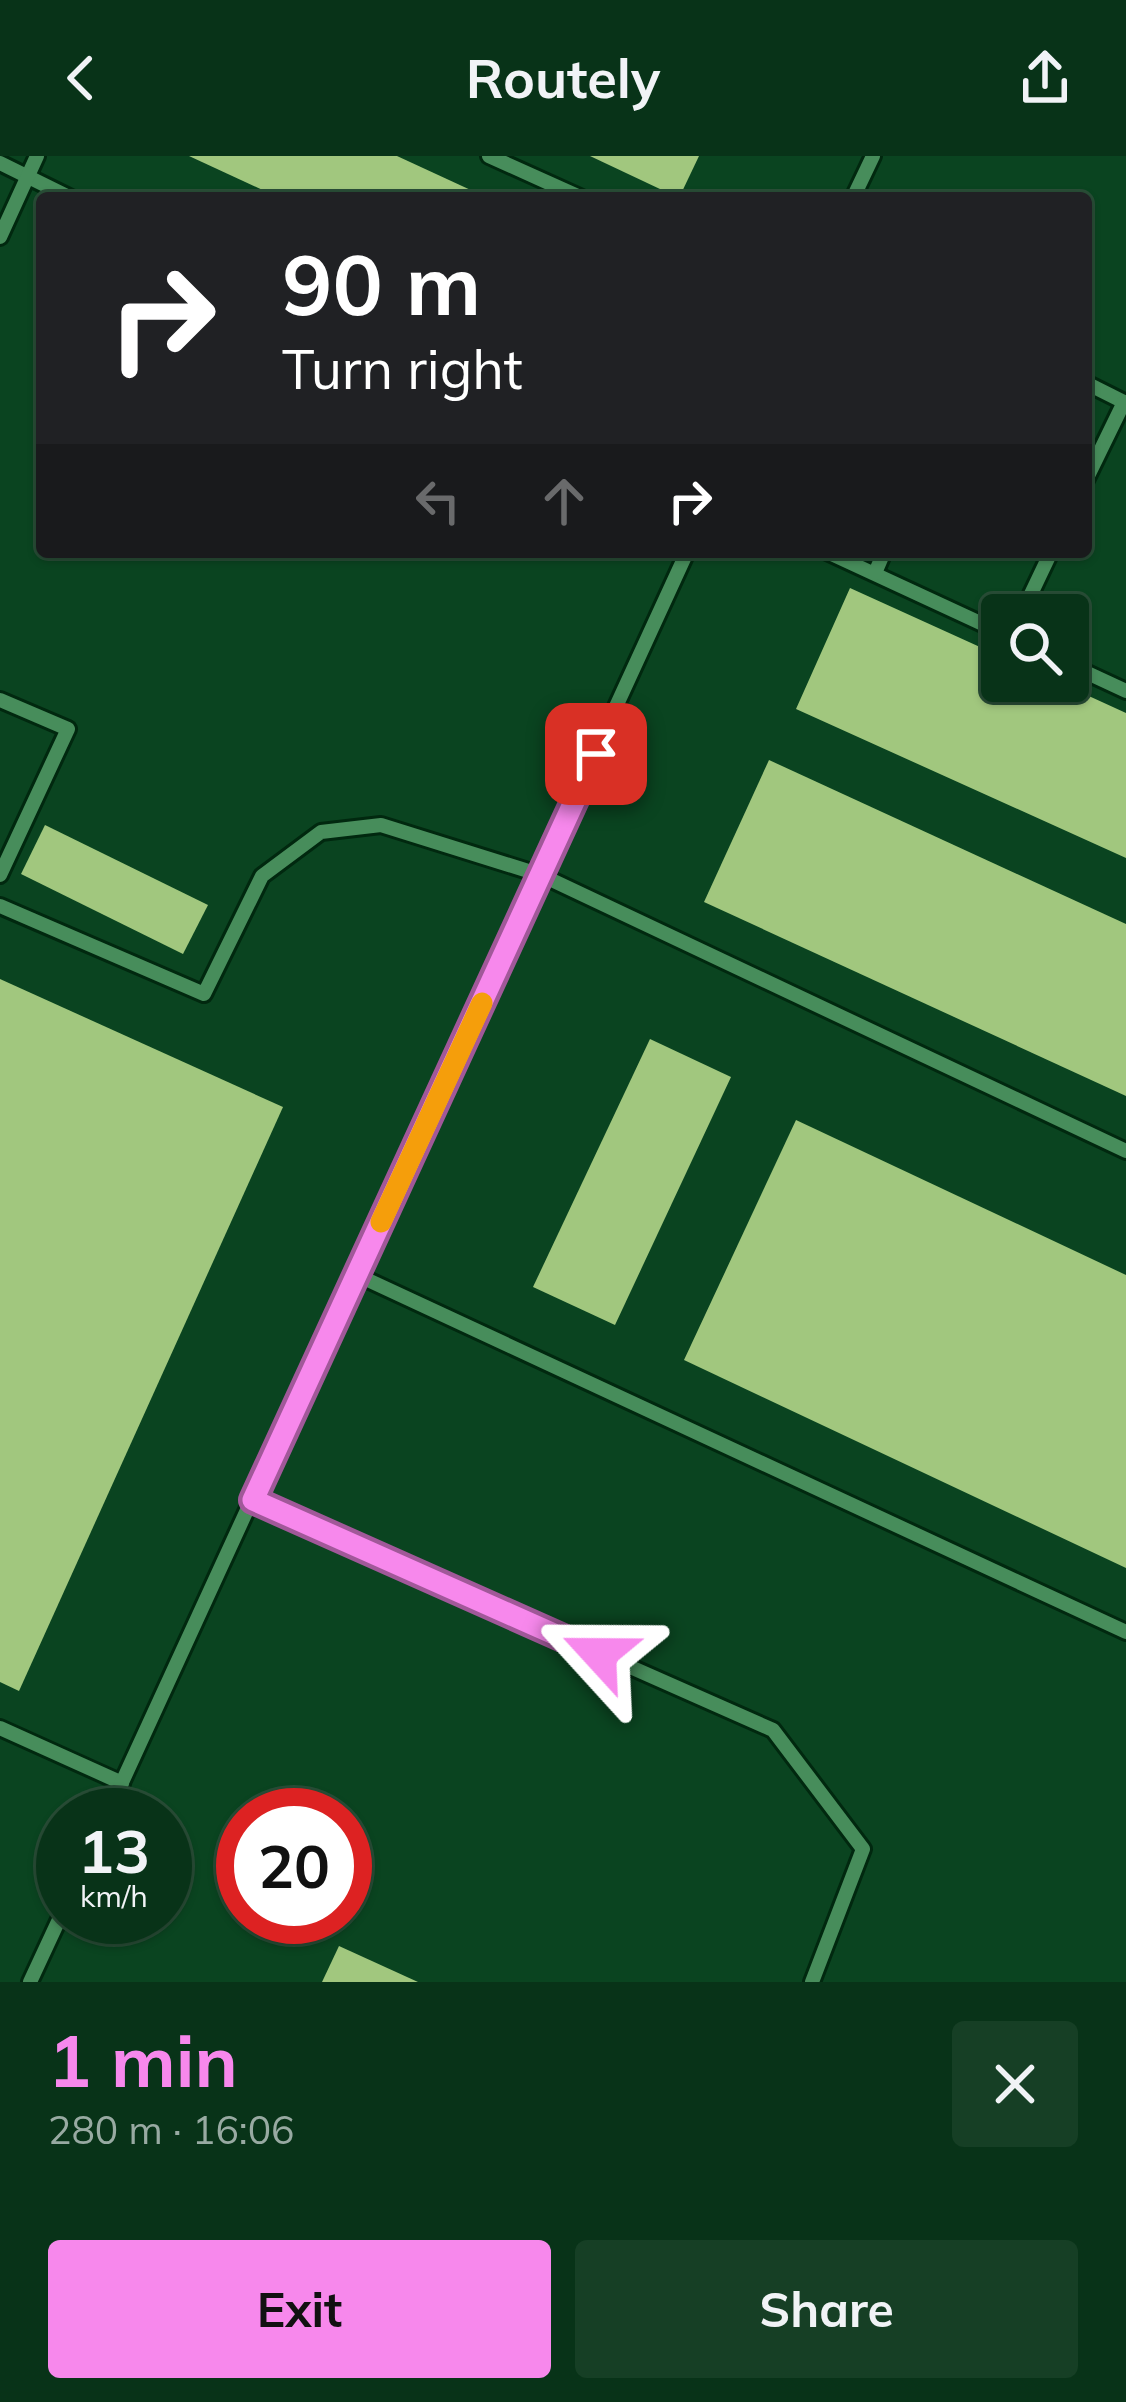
<!DOCTYPE html>
<meta charset="utf-8">
<style>
:root{--surface:#083318;--page:#163f25;--text:#f1f3f6;--muted:#98aaa2;--line:#294e37;--accent:#f788ec}
body{margin:0;font-family:Mulish,sans-serif;background:var(--page);color:var(--text);height:100vh;display:flex;flex-direction:column;font-size:45px;white-space:nowrap}
*{box-sizing:border-box;margin:0}
p{font-size:39px;color:var(--muted)}
.icon{flex:none;width:66px;height:66px;fill:none;stroke:currentColor;stroke-width:2;stroke-linecap:round;stroke-linejoin:round}
.map{position:relative;height:1826px;overflow:hidden}
.panel{display:flex;flex-direction:column;background:var(--surface);flex:1}
.panel>*{flex:none}
.hud{position:absolute;left:36px;top:36px;width:1056px;height:366px;border-radius:12px;box-shadow:0 3px 9px #0004,0 0 0 3px var(--line);background:#202124;color:#fff;overflow:hidden}
.tools{position:absolute;left:981px;top:438px;display:grid;gap:24px}
.tools a{display:grid;place-items:center;width:108px;height:108px;border-radius:12px;background:var(--surface);box-shadow:0 3px 9px #0004,0 0 0 3px var(--line);font-size:60px}
.speed{position:absolute;left:36px;top:1632px;display:flex;gap:24px;font-size:60px;font-weight:700;text-align:center}
.speed>*{display:grid;place-content:center;width:156px;height:156px;border-radius:50%;background:var(--surface);box-shadow:0 3px 9px #0004,0 0 0 3px var(--line);line-height:1}
.speed small{font-size:30px;font-weight:400}
.speed .limit{border:18px solid #d22;background:#fff;color:#111}
.pin{position:absolute;display:grid;place-items:center;width:102px;height:102px;color:#fff;margin:-51px;border-radius:24px;box-shadow:0 6px 18px #0006}
.me{position:absolute;width:132px;margin:-66px;rotate:294deg;stroke-linejoin:round;filter:drop-shadow(0 0 9px #0008)}
.turn{display:flex;align-items:center;gap:42px;height:252px;padding:0 48px;font-size:54px}
.turn .icon{width:156px;height:156px;stroke-width:2.5}
.turn b{display:block;font-size:84px;line-height:102px}
.lanes{display:flex;align-items:center;height:114px;padding:0 48px;background:#0003;justify-content:center;gap:60px;direction:ltr}
.lanes .off{opacity:.35}
.round{display:grid;place-items:center;flex:none;width:126px;height:126px;border-radius:12px;background:var(--page)}
.head{display:flex;align-items:center;justify-content:space-between;height:204px;padding:0 48px}
h1{font-size:72px;font-weight:700;line-height:90px;color:var(--accent)}
.primary-button{display:flex;gap:24px;margin-top:auto;padding:24px 48px}
.primary-button a{flex:1;height:138px;border-radius:12px;background:var(--accent);color:#111;font-size:48px;font-weight:700;line-height:138px;text-align:center}
.primary-button a+a{background:var(--page);color:var(--text)}
header{display:flex;justify-content:space-between;align-items:center;height:156px;padding:0 48px;background:var(--surface);font-size:54px;font-weight:700}
.map>svg:first-child{display:block}
</style>
<header><svg class="icon" aria-label="back" viewBox="0 0 24 24"><path d="M15 5l-7 7 7 7"/></svg>Routely<svg class="icon" aria-label="share" viewBox="0 0 24 24"><path d="M12 15V3M7 8l5-5 5 5M5 13v7h14v-7"/></svg></header>
<div class="map">
<svg width="1126" height="1826" viewBox="0 0 1126 1826">
<rect width="100%" height="100%" fill="#0a4420"/>
<g fill="#a1c77e">
<path d="M189 0H397L488 42H280Z"/>
<path d="M590 0H699L679 42Z"/>
<path d="M850 432 1002 501V525H1056L1126 557V702L796 553Z"/>
<path d="M769 604 1126 768V940L704 746Z"/>
<path d="M45 669 208 749 183 798 21 718Z"/>
<path d="M0 823 283 951 19 1535 0 1526Z"/>
<path d="M650 883 731 921 615 1169 533 1131Z"/>
<path d="M796 964 1126 1119V1412L684 1204Z"/>
<path d="M339 1790 418 1826H322Z"/>
</g>
<g fill="none" stroke-linecap="round" stroke-linejoin="round">
<g stroke="#01280f" stroke-width="20">
<g id="lane">
<path d="M489 0 582 42"/>
<path d="M0 7 71 42"/>
<path d="M853 42 873 0"/>
<path d="M0 81 37 0"/>
<path d="M1086 227 1126 247"/>
<path d="M1086 324 1124 246"/>
<path d="M827 396 1002 477"/>
<path d="M875 417 884 396"/>
<path d="M1021 459 1051 396"/>
<path d="M1068 508 1126 535"/>
<path d="M0 544 68 573 0 719"/>
<path d="M0 750 204 838 262 720 321 676 381 669 541 719 1126 995"/>
<path d="M357 1119 1126 1476"/>
<path d="M253 1344 773 1574 863 1693 812 1826"/>
<path d="M0 1572 122 1627"/>
<path d="M107 1659 687 396"/>
<path d="M30 1826 63 1755"/>
</g>
</g>
<use href="#lane" stroke="#478d5b" stroke-width="14"/>
</g>
<g fill="none" stroke-linecap="round" stroke-linejoin="round">
<g stroke="#a15899" stroke-width="30">
<path id="route" d="M596 598 253 1344 599 1498"/>
</g>
<use href="#route" stroke="#f788ec" stroke-width="21"/>
<path stroke="#f59e0b" stroke-width="21" d="M381 1066 482 847"/>
</g>
</svg>
<div class="tools">
<a><svg class="icon" aria-label="search" viewBox="0 0 24 24"><circle cx="10" cy="10" r="6"/><path d="M15 15l6 6"/></svg></a>
</div>
<div class="speed"><div>13<small>km/h</small></div><div class="limit">20</div></div>
<div class="pin" style="left:596px;top:598px;background:#d93025"><svg class="icon" aria-label="arrive" viewBox="0 0 24 24"><path d="M6 21V4h12l-3 4 3 4H6"/></svg></div>
<svg class="me" style="left:599px;top:1498px" viewBox="-20 -20 40 40"><path d="M0-17L14 15 0 8-14 15z" fill="#f788ec" stroke="#fff" stroke-width="4"/></svg>
<div class="hud">
<div class="turn"><svg class="icon" aria-label="right" viewBox="0 0 24 24"><path d="M7 20v-9h11M14 6l5 5-5 5"/></svg><div><b>90 m</b>Turn right</div></div>
<div class="lanes"><svg class="icon off" aria-label="left" viewBox="0 0 24 24"><path d="M17 20v-9H6M10 6l-5 5 5 5"/></svg><svg class="icon off" aria-label="ahead" viewBox="0 0 24 24"><path d="M12 20V5M6 11l6-6 6 6"/></svg><svg class="icon" aria-label="right" viewBox="0 0 24 24"><path d="M7 20v-9h11M14 6l5 5-5 5"/></svg></div>
</div>
</div>
<section class="panel">
<div class="head"><div><h1>1 min</h1><p>280 m · 16:06</p></div><a class="round"><svg class="icon" aria-label="close" viewBox="0 0 24 24"><path d="M6 6l12 12M18 6L6 18"/></svg></a></div>
<div class="primary-button"><a>Exit</a><a>Share</a></div>
</section>
